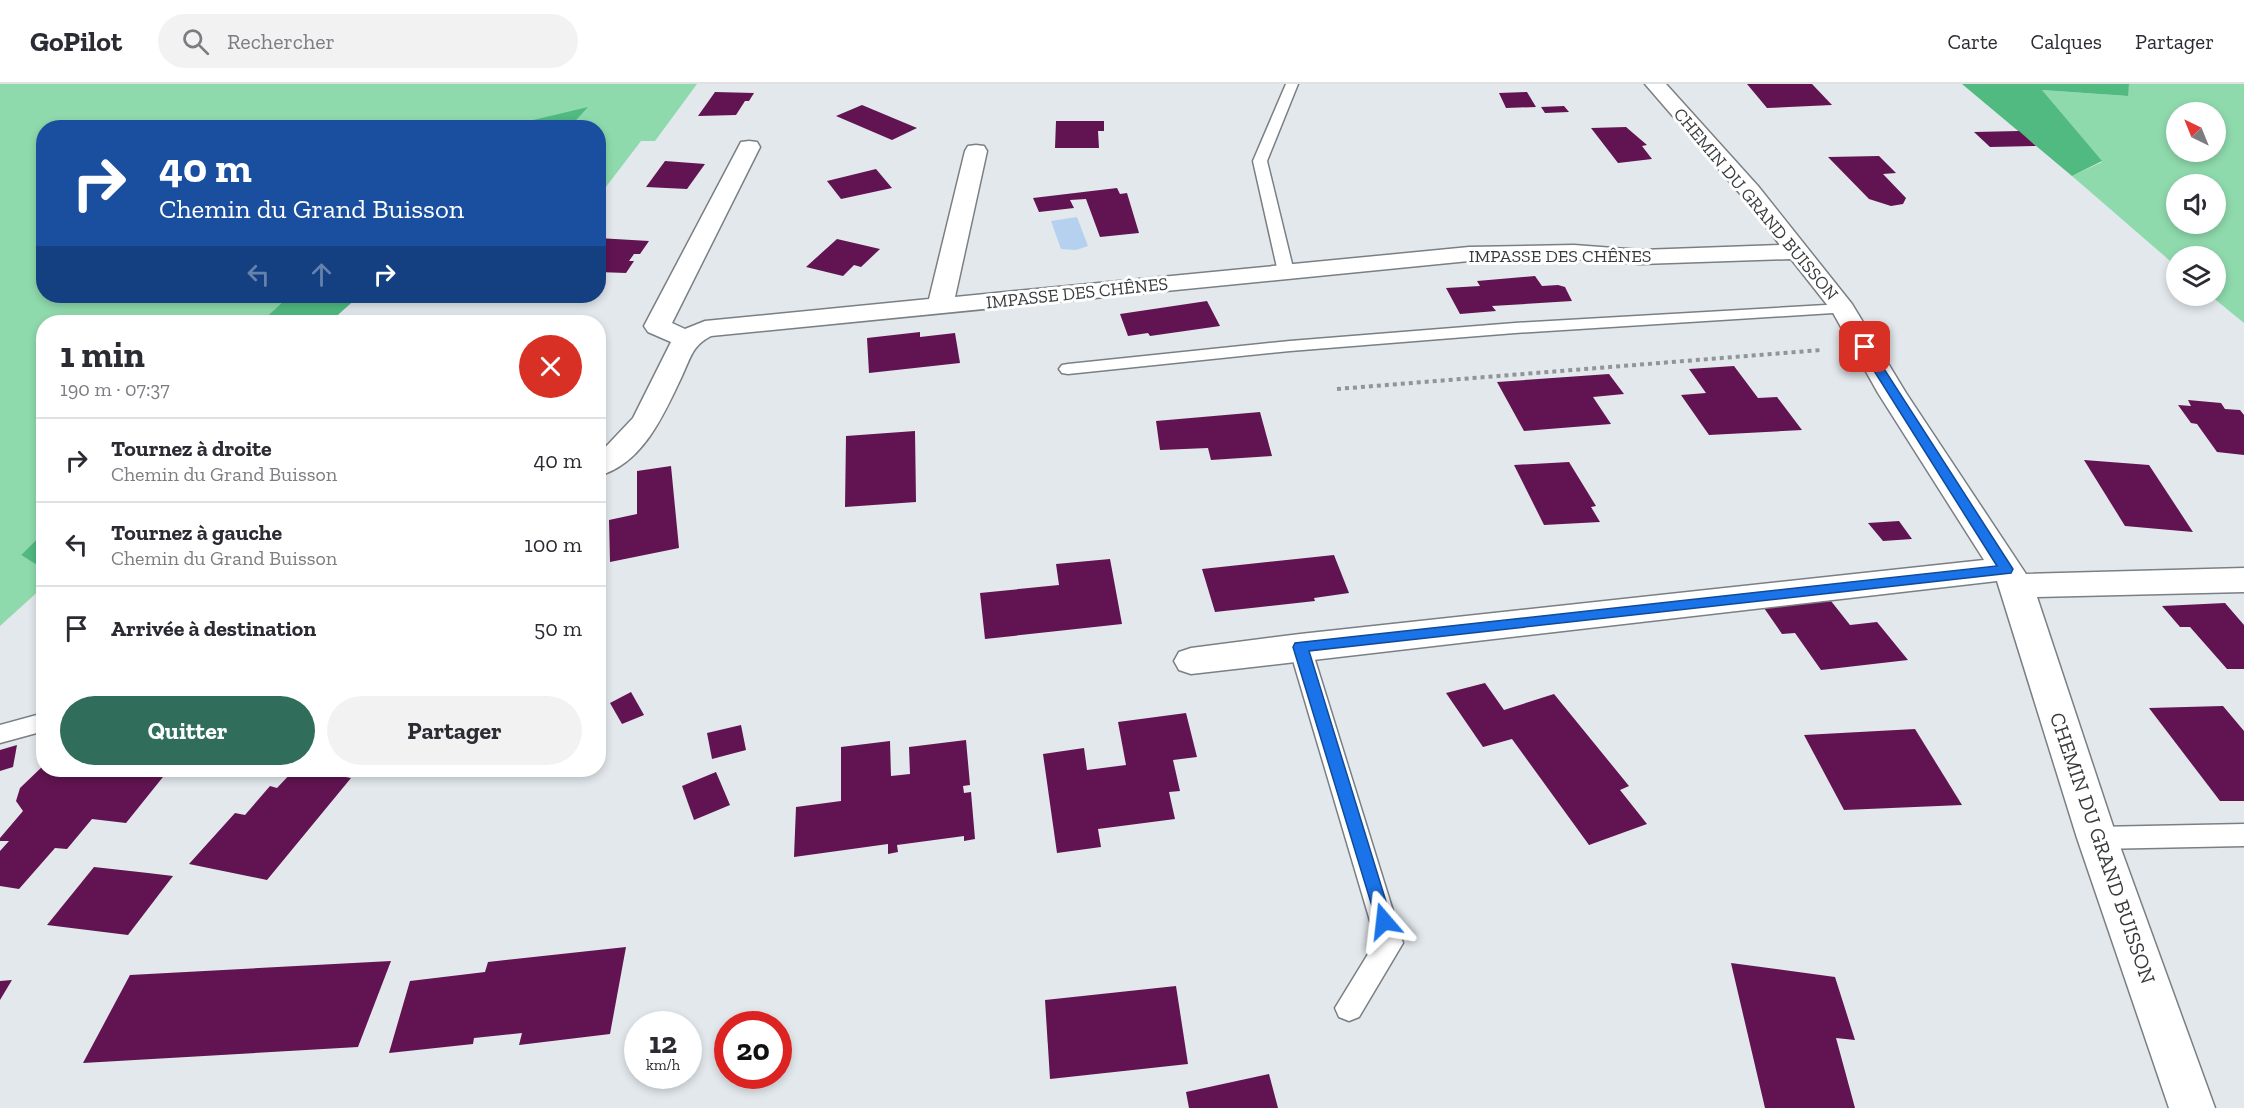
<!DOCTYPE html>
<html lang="fr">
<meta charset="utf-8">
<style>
:root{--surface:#fff;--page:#f2f2f3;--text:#2b2b33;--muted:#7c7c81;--line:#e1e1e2;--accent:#306e5b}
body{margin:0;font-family:"Zilla Slab",serif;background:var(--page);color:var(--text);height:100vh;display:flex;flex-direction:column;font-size:22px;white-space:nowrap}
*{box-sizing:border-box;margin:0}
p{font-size:20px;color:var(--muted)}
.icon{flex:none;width:33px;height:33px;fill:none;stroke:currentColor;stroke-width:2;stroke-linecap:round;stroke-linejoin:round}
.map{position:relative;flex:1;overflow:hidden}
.side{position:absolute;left:36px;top:231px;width:570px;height:462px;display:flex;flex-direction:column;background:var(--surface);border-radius:24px;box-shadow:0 3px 9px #0003}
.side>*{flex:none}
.top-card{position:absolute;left:36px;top:36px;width:570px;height:183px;border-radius:24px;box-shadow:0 3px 9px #0003;background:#1a4fa0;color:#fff;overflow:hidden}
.needle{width:39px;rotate:317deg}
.fabs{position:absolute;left:2166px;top:18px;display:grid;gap:12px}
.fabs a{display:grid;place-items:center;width:60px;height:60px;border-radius:50%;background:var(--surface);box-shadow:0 3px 9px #0003;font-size:30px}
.speed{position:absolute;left:624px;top:927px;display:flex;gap:12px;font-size:30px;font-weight:700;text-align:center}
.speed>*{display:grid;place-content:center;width:78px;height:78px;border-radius:50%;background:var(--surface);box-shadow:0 3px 9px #0003;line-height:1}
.speed small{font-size:15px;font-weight:400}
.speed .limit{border:9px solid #d22;background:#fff;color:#111}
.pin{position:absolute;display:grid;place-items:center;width:51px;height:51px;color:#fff;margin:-26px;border-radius:12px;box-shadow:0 3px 9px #0006}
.me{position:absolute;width:66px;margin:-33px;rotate:343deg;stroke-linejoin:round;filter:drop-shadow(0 0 4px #0008)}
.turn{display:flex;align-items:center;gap:21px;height:126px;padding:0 24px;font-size:27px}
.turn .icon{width:78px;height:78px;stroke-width:2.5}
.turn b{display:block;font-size:42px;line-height:51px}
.lanes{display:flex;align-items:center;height:57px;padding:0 24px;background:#0003;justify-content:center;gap:30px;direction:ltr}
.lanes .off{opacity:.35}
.round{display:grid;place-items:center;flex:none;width:63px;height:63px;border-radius:32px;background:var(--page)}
.overview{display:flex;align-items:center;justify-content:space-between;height:102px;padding:0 24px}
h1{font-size:36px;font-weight:700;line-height:45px}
.button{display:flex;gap:12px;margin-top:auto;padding:12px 24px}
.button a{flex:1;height:69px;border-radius:36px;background:var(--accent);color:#fff;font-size:24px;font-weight:700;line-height:69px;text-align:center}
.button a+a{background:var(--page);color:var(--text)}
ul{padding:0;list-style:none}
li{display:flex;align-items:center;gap:18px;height:84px;padding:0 24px;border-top:2px solid var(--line)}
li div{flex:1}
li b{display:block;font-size:22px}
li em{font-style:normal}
header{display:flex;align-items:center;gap:36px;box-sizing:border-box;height:84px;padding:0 30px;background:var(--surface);border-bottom:2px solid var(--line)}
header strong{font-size:28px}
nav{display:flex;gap:33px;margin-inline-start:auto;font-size:21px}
.search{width:420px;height:54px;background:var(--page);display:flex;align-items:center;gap:15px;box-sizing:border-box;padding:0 21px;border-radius:33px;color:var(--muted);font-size:22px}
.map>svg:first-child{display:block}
</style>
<header>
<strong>GoPilot</strong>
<div class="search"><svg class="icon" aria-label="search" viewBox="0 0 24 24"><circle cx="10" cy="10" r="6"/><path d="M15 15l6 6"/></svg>Rechercher</div>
<nav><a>Carte</a><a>Calques</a><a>Partager</a></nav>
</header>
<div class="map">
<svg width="2244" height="1024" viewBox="0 0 2244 1024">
<rect width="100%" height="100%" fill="#e2e8ec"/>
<g fill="#8fdaad" fill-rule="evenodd">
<path d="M0 0H697L655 57H641L599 112 598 44 570 43 586 24 504 44H44V212H289L261 238H44L43 449 21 471 43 485V503L0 542Z"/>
<path d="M2129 0H2244V239L2211 212H2216V172H2176V182L2072 92 2102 78 2042 6 2127 12ZM2176 28H2216V68H2176ZM2176 100H2216V140H2176Z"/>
</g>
<g fill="#50ba81">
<path d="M1962 0H2129L2128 12 2042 6 2102 77 2072 92Z"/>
<path d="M588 23 570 43H504Z"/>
<path d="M289 212H359L330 238H261Z"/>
<path d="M43 449V485L21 471Z"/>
</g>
<path fill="#b6d1f0" d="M1077 133 1088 162 1076 166 1061 165 1051 137Z"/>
<g fill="#611451">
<path d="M1747 0H1812L1832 21 1767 24Z"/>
<path d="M715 8 754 9 749 17H745L736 31 698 32Z"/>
<path d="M1527 8 1536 23 1506 24 1499 9Z"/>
<path d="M862 21 917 44 892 56 836 32Z"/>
<path d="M1564 22 1569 28 1545 29 1541 23Z"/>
<path d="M1056 37H1104V47H1098L1099 64H1055Z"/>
<path d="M1626 43 1647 61 1642 62 1652 75 1618 79 1591 44Z"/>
<path d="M2019 47 2036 62 1990 63 1974 48Z"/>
<path d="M1879 72 1896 89 1883 90 1906 114 1903 120 1891 122 1869 115 1828 73Z"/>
<path d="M665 77 705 80 687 105 646 103Z"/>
<path d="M876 85 892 104 841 115 827 97Z"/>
<path d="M1117 104 1120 110 1127 109 1139 149 1100 153 1086 115 1070 116 1074 124 1039 128 1033 114Z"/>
<path d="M598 154 649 157 640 170H634L629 177H634L626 189 598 188Z"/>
<path d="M837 155 880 165 861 183 854 181 843 192 806 183Z"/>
<path d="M1535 192 1542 202 1558 201 1565 203 1572 217 1492 222 1496 227 1460 230 1446 204 1480 202 1477 197Z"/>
<path d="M1207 217 1220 242 1150 252 1148 249 1128 252 1120 230Z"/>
<path d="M526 232 555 237V238H519Z"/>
<path d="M920 248V253L955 249 960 279 869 289 867 254Z"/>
<path d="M1734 282 1758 314 1777 313 1802 346 1709 351 1681 311 1706 309 1689 285Z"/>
<path d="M1609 290 1624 310 1593 313 1611 340 1524 347 1497 298Z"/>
<path d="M2188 316 2221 319 2225 325 2240 326 2244 331V371L2217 368 2197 340 2191 339 2178 321 2191 322Z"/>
<path d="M1260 328 1272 372 1211 376 1208 364 1160 366 1156 337Z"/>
<path d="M915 347 916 418 845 423 846 352Z"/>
<path d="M2084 376 2149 381 2193 448 2125 442Z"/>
<path d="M1569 378 1596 422 1591 423 1600 438 1544 441 1514 381Z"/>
<path d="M671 382 679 464 610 478 609 436 637 430V387Z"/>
<path d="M1899 437 1912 455 1883 457 1868 439Z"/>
<path d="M1334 471 1349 509 1314 514 1315 517 1215 528 1202 485Z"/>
<path d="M1110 475 1122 540 985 555 980 509 1059 501 1056 480Z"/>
<path d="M1831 517 1850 541 1877 538 1908 576 1821 586 1795 549 1782 550 1764 524Z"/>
<path d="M2225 519 2244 541V585H2227L2190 543H2180L2162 522Z"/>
<path d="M1485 599 1504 626 1554 610 1629 702 1620 706 1647 740 1589 761 1512 655 1483 663 1446 609Z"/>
<path d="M631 608 644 631 622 640 610 619Z"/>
<path d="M2223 622 2244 647V717H2220L2149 624Z"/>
<path d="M1186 629 1197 673 1173 676 1180 707 1169 708 1175 735 1098 745 1101 763 1057 769 1043 670 1084 664 1087 686 1126 681 1118 638Z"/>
<path d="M741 641 746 666 712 675 707 649Z"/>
<path d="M1915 645 1962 721 1844 726 1804 651Z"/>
<path d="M966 656 970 701 963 702 964 709 971 708 975 755 964 757V752L897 761 898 768 888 770V760L794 773 796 723 841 717V663L890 657 891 692 910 690 909 663Z"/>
<path d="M17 661 13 683 0 687V666Z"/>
<path d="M44 681V686H94L103 689 114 686H140L167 688 126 739 92 735 67 765 55 764 19 805 0 802V767L9 757H0V754L23 727 16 717 20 704Z"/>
<path d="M294 686H310L351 694 267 796 189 780 235 729 245 731 270 702 277 704Z"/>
<path d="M716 688 730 721 694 736 682 702Z"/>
<path d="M94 783 148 789 173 792 128 851 47 841Z"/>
<path d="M626 863 610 950 519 961 522 949 474 954 473 960 389 969 410 897 485 888 488 878Z"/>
<path d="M391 877 358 963 83 979 130 891Z"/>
<path d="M1731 879 1835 893 1855 956 1836 954 1855 1024H1765Z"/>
<path d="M12 896 0 916V897Z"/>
<path d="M1176 902 1188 980 1050 995 1045 916Z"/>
<path d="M1269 990 1278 1024H1189L1186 1008Z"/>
</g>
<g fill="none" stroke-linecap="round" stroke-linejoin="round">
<g stroke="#7a7f83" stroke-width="3">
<g id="lane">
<path d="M1286 0H1298L1267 77 1294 188 1286 193 1278 188 1253 77Z"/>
<path d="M1843 220 1851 225 1849 228 1515 249 1290 267 1068 290 1062 289 1059 285 1062 281 1068 280 1290 257 1515 239Z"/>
<path d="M1300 555 1308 557 1311 563 1403 859 1359 933 1349 937 1339 933 1335 924 1376 857 1289 563 1292 557Z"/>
<path d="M44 629V647L0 659V641Z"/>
<path d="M2244 740V762L2097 765 2088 762 2084 754 2088 746 2097 743Z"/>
</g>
</g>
<g stroke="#7a7f83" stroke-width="3">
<path id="street" d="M1645 0H1666L1758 102 1852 220 1906 309 2026 490 2244 484V508L2037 513 2117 754 2215 1024H2169L2077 754 1997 497 1191 590 1179 586 1174 577 1179 568 1191 564 1300 550 1984 476 1878 309 1832 227 1791 175 1641 180 1574 175 1469 177 711 252C692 262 691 273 682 292 664 330 643 380 598 392V371L633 334 671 258 648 248 644 242 741 58 749 57 757 58 760 63 672 239 685 245 705 237 929 215 965 67 968 62 976 61 984 62 987 67 955 213 1469 163 1574 161 1641 166 1780 161 1742 112Z"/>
</g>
<path stroke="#919598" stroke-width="4" stroke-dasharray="4 4" stroke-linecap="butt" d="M1337 305 1821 266"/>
<use href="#lane" fill="#fff" fill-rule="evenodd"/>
<use href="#street" fill="#fff" fill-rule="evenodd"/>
</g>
<path fill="#1a73e8" stroke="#114b97" stroke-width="1.5" d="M1861 260H1865L1870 263 2011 482 2013 485 2011 489 1309 567 1392 837 1390 842 1384 844 1378 842 1293 563 1295 559 1997 482 1859 263Z"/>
<g text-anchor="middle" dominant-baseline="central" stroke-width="6" stroke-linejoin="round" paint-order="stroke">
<g font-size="18" fill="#393b3d" stroke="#fff">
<text transform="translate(1756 120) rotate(50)">CHEMIN DU GRAND BUISSON</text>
<text x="1560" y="172">IMPASSE DES CHÊNES</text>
<text transform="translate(1077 209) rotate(-6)">IMPASSE DES CHÊNES</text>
</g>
<g font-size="21" fill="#393b3d" stroke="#fff">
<text transform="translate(2103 764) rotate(71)">CHEMIN DU GRAND BUISSON</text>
</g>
</g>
</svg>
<div class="fabs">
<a><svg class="needle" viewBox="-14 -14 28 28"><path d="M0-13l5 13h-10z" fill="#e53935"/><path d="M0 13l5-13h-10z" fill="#7c7c81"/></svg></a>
<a><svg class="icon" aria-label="sound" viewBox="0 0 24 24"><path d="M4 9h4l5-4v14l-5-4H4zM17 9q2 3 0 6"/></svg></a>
<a><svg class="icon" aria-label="layers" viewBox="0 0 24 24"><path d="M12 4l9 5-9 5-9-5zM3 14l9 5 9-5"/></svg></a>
</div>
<div class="speed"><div>12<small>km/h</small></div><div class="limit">20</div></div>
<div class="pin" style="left:1865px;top:263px;background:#d93025"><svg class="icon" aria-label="arrive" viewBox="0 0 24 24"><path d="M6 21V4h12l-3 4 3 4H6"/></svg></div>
<svg class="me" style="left:1384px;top:837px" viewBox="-20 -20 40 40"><path d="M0-17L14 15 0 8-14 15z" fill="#1a73e8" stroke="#fff" stroke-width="4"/></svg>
<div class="top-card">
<div class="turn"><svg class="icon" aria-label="right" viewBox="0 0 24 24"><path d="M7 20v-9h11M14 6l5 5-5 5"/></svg><div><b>40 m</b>Chemin du Grand Buisson</div></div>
<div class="lanes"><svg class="icon off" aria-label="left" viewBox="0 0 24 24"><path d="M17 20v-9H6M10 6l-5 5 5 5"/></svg><svg class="icon off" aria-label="ahead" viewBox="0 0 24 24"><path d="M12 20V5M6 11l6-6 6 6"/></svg><svg class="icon" aria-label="right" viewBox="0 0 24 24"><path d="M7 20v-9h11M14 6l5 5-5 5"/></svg></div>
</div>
<section class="side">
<div class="overview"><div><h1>1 min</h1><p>190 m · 07:37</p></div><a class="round" style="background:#d93025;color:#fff"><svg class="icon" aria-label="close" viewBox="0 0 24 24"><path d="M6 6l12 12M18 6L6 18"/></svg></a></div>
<ul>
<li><svg class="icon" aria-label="right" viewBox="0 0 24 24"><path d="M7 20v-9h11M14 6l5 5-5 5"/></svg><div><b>Tournez à droite</b><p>Chemin du Grand Buisson</p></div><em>40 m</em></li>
<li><svg class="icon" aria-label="left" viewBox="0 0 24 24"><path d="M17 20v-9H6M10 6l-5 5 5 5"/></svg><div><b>Tournez à gauche</b><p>Chemin du Grand Buisson</p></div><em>100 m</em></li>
<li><svg class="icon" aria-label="arrive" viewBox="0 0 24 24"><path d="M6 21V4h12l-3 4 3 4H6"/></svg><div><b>Arrivée à destination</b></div><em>50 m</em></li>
</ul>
<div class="button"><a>Quitter</a><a>Partager</a></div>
</section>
</div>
